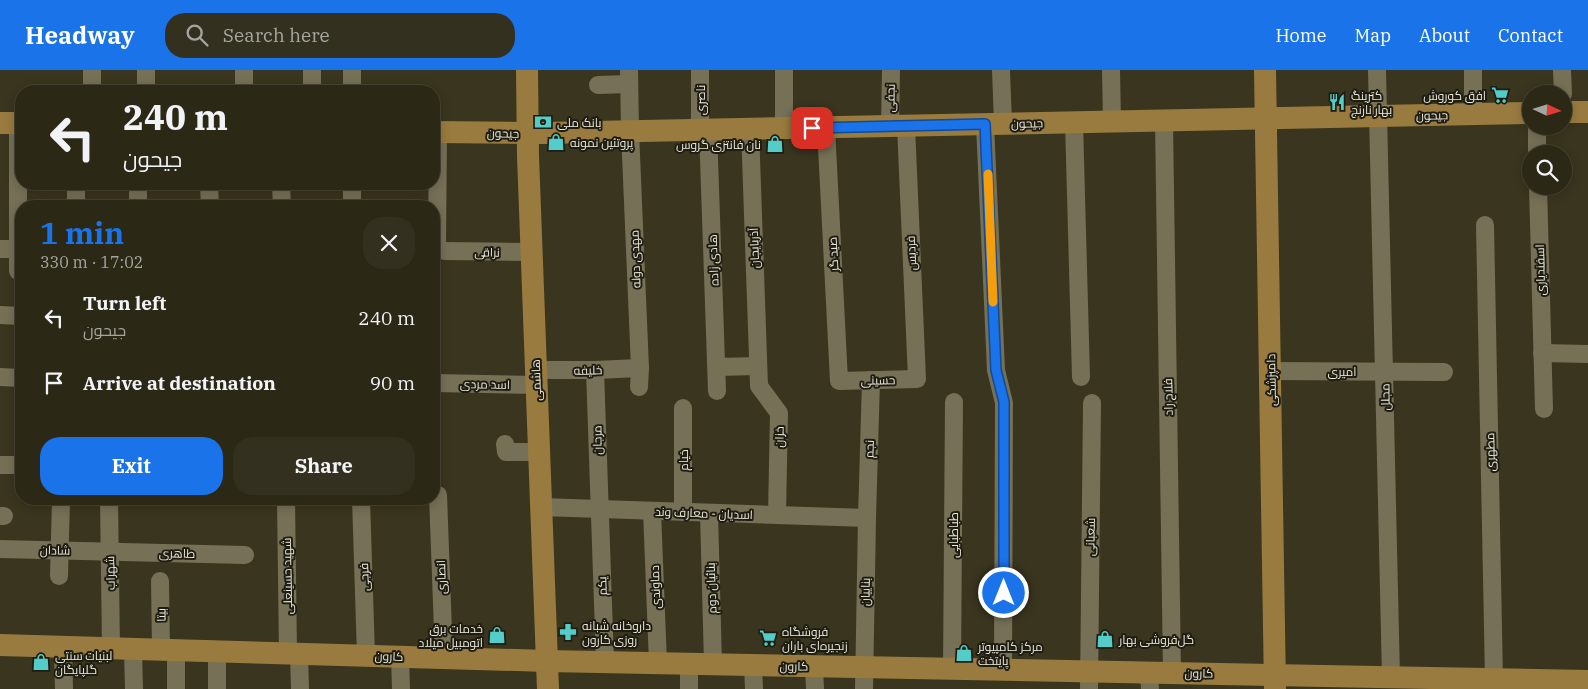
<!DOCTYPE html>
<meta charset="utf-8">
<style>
:root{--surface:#2c2816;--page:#34301f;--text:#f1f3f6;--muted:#a6a6a1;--line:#484435;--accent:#1a73e8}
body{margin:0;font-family:"IBM Plex Serif",Cairo,serif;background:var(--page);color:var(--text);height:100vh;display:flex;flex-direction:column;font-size:19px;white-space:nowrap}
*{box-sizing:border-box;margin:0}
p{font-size:16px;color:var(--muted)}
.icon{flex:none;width:28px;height:28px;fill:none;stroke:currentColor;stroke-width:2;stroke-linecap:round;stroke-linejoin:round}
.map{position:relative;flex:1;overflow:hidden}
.panel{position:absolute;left:15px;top:130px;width:425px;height:305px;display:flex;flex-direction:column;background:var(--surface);border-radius:20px;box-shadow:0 2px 12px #0003,0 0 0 1px var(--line)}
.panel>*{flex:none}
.guide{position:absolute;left:15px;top:15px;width:425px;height:105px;border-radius:20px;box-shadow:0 2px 12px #0003,0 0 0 1px var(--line);background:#2c2816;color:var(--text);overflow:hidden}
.needle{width:32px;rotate:94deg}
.buttons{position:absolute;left:1522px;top:15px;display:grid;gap:10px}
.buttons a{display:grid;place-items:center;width:50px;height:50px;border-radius:50%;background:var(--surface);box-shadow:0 2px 12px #0003,0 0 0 1px var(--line);font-size:25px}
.pin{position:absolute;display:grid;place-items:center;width:42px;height:42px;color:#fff;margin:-21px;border-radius:10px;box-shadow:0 2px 8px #0006}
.me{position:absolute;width:55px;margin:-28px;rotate:0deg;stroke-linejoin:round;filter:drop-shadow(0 0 4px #0008)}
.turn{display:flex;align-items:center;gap:18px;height:105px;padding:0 25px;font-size:22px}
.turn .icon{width:65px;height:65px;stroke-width:2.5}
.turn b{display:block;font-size:35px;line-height:42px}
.round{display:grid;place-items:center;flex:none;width:52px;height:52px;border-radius:20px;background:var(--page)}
.head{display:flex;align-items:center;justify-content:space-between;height:85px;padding:0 25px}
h1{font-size:30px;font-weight:700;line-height:38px;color:var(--accent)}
.cta{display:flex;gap:10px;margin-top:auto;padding:10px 25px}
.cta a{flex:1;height:58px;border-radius:20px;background:var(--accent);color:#fff;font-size:20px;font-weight:700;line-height:58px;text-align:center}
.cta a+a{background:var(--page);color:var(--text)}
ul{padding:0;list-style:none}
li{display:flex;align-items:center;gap:15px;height:65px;padding:0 25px}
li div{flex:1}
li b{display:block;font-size:19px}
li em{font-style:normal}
header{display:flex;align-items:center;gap:30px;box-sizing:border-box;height:70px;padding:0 25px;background:var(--accent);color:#fff}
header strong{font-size:24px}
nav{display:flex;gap:28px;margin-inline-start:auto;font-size:18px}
.search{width:350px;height:45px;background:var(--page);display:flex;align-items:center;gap:12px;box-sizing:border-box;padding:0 18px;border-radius:20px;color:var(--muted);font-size:19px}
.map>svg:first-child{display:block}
</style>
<header>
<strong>Headway</strong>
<div class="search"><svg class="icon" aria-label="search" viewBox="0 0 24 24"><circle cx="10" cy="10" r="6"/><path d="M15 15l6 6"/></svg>Search here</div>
<nav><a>Home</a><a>Map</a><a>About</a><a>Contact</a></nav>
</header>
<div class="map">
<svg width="1588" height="619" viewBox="0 0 1588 619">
<rect width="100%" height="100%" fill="#3a351e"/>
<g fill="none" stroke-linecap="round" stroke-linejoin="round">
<g stroke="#757056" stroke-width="18">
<path d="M629 0 630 61 640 298 639 317"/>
<path d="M700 0V60"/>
<path d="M784 0V58"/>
<path d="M1001 0 1003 54"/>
<path d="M1111 0 1112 52"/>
<path d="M1377 0 1391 607"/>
<path d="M1473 0V44"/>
<path d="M1562 0 1563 24"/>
<path d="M598 15 629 14"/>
<path d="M92 21V0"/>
<path d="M146 21V0"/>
<path d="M244 21V0"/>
<path d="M312 21V0"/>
<path d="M352 21V0"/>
<path d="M1164 51 1172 603"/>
<path d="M1074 52 1081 307"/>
<path d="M18 53V201"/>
<path d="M985 54 996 300 1004 333 1003 600"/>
<path d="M890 56 891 0"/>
<path d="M1537 56V84"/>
<path d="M826 57 839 311 917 309 906 56"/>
<path d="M750 59 759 316 779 343 777 445"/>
<path d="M708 60 717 321"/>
<path d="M76 114V136"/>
<path d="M138 114V136"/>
<path d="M209 114 210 136"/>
<path d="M281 114 282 136"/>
<path d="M352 114V136"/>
<path d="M1538 116 1544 339"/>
<path d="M1485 155 1494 609"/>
<path d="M437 174 438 62"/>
<path d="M0 179H21"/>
<path d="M444 181 531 182"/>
<path d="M0 245 21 246"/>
<path d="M1542 283 1588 284"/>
<path d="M717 297 758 296"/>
<path d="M536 300H595L640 298"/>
<path d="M595 300 605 592"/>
<path d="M1271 301 1444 302"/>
<path d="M0 307 21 308"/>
<path d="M434 313 536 315"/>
<path d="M505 374 506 382H539"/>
<path d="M0 395H21"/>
<path d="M434 425H438L444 588"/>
<path d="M109 429 111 578"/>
<path d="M286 429 288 583"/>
<path d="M361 429 366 586"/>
<path d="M541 437 867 448"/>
<path d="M652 441 658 593"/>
<path d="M683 442V338"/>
<path d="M709 443 713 594"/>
<path d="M0 446H4"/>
<path d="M0 479 245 485"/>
<path d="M59 506 61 429"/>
<path d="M160 511 161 580"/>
<path d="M63 577 64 619"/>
<path d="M133 579 134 619"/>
<path d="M176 580V619"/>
<path d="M217 581V619"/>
<path d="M299 584 300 619"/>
<path d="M400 587 401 619"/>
<path d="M689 594V619"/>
<path d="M753 595 754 619"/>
<path d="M814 596 815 619"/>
<path d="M952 599 954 332"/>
<path d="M1149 603 1150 619"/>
<path d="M864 619 867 448 871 310"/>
<path d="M1089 619 1092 333"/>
</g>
<g stroke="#997b3f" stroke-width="22">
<path d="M527 0 528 86 548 619"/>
<path d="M1265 0 1275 619"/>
<path d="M1564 42H1588"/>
<path d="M0 53H21"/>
<path d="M434 62 544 63 1531 43"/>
<path d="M0 575 547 591 1588 611"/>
</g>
</g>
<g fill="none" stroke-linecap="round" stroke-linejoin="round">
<g stroke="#114b97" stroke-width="12">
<path id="route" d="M812 58 985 54 996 300 1004 332V523"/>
</g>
<use href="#route" stroke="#1a73e8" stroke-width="9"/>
<path stroke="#f59e0b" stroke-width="9" d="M988 104 993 232"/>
</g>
<defs>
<g id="supermarket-bare" transform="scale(1.35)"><path d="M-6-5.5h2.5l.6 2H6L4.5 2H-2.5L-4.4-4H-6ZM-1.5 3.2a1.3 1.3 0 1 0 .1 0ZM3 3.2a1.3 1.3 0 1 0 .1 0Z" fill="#53cdc9" stroke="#1f1d12" stroke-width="2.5" paint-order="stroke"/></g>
<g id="restaurant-bare" transform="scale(1.35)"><path d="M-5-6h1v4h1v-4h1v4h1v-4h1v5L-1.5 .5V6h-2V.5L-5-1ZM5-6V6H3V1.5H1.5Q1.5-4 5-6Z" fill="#53cdc9" stroke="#1f1d12" stroke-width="2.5" paint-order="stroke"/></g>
<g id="bank-bare" transform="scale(1.35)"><path d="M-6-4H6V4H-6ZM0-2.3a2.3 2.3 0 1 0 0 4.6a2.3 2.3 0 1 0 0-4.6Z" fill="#53cdc9" stroke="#1f1d12" stroke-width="2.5" paint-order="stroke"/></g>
<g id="shop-bare" transform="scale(1.35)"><path d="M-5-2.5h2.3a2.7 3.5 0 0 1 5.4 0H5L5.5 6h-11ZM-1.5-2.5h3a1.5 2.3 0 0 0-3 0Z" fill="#53cdc9" stroke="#1f1d12" stroke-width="2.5" paint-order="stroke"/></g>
<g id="pharmacy-bare" transform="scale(1.35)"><path d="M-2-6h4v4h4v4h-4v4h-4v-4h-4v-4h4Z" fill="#53cdc9" stroke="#1f1d12" stroke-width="2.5" paint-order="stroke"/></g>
</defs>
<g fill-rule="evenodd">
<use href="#supermarket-bare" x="1500" y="25"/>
<use href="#restaurant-bare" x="1337" y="32"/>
<use href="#bank-bare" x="543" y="52"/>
<use href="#shop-bare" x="556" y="72"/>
<use href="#shop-bare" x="775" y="74"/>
<use href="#pharmacy-bare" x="568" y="562"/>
<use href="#shop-bare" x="497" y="565"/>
<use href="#supermarket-bare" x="768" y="568"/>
<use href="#shop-bare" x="1105" y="569"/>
<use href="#shop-bare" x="964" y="583"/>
<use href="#shop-bare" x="41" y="592"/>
</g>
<g text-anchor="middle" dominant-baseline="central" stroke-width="4" stroke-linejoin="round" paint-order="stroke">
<g font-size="12" fill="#ebe9da" stroke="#1f1d12" text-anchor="start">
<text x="1351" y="25">کترینگ<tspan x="1351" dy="14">بهار نارنج</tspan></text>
<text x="1486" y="25" text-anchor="end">افق کوروش</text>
<text x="557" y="52">بانک ملی</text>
<text x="570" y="72">پروتئین نمونه</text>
<text x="761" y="74" text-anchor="end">نان فانتزی گروس</text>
<text x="582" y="555">داروخانه شبانه<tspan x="582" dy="14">روزی کارون</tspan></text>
<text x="483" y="558" text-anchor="end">خدمات برق<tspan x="483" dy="14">اتومبیل میلاد</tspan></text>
<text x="782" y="561">فروشگاه<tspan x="782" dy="14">زنجیره‌ای باران</tspan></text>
<text x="1119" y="569">گل‌فروشی بهار</text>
<text x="978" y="576">مرکز کامپیوتر<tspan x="978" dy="14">پایتخت</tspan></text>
<text x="55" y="585">لبنیات سنتی<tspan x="55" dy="14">گلپایگان</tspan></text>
</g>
<g font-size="12" fill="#ebe9da" stroke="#1f1d12">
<text transform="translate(890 28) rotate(-89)">نجفی</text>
<text transform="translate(700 30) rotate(-90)">ناصری</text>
<text transform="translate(1432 45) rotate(-1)">جیحون</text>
<text transform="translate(1027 53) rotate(-1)">جیحون</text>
<text transform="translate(503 63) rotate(1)">جیحون</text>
<text transform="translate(754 178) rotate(-92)">آذربایجان</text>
<text transform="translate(487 182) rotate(1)">نراقی</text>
<text transform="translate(911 183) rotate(-93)">فردیس</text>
<text transform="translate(833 184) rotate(-93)">صید گر</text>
<text transform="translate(635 189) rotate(-92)">مهدی دوله</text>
<text transform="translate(713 190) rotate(-92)">هادی زاده</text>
<text transform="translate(1540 200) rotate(-91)">اسفندیاری</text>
<text transform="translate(588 300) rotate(-1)">خلیفه</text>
<text x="1342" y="301">امیری</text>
<text transform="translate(536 310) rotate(-92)">هاشمی</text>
<text transform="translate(878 310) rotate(-1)">حسینی</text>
<text transform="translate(1271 310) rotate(-91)">دامپزشکی</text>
<text transform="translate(485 314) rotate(1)">اسد مردی</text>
<text transform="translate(1168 327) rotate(-91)">فلاح راد</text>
<text transform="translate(1385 327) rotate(-91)">مجلل</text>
<text transform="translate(779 367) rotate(-89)">خزان</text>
<text transform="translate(597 370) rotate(-91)">مرجان</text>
<text transform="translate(869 379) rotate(-88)">نجم</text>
<text transform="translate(1490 382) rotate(-91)">مطهری</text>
<text transform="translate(683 390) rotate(-90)">خیام</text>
<text transform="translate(704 443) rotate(2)">اسدیان - معارف وند</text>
<text transform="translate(953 465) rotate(-90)">طباطبایی</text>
<text transform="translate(1090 467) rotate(-89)">شعبانی</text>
<text transform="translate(55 480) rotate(1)">شادان</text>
<text transform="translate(177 483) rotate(1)">طاهری</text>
<text transform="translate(110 503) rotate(-91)">شهراب</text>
<text transform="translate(287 506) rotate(-91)">شهید حسینعلی</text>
<text transform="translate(364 507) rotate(-92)">فرجی</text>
<text transform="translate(441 507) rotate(-92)">انصاری</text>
<text transform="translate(602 516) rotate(-92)">یکم</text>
<text transform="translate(655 517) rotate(-92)">دماوندی</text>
<text transform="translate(711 518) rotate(-92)">بنائیان دوم</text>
<text transform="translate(865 522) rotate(-89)">بناییان</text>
<text transform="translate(161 545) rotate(-91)">بیتا</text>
<text transform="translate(389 586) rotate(2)">کارون</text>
<text transform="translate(794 596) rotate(1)">کارون</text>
<text transform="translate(1199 603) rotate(1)">کارون</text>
</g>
</g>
</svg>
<div class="buttons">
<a><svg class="needle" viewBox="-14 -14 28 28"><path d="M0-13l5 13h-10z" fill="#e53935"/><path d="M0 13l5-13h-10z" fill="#a6a6a1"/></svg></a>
<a><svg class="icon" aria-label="search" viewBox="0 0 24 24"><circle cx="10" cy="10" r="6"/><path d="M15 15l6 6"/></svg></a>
</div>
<div class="pin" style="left:812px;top:58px;background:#d93025"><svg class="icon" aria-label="arrive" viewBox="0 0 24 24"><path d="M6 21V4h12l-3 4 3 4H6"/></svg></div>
<svg class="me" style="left:1004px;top:523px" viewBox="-20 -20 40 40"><circle r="17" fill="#1a73e8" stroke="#fff" stroke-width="3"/><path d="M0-11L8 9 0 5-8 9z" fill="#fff"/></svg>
<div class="guide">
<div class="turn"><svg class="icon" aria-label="left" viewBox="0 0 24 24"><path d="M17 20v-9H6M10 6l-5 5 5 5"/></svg><div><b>240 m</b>جیحون</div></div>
</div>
<section class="panel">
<div class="head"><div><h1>1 min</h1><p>330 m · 17:02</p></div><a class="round"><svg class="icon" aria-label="close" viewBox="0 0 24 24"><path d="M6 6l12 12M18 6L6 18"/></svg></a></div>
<ul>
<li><svg class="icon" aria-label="left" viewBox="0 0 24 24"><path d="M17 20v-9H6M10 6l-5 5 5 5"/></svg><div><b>Turn left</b><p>جیحون</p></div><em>240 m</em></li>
<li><svg class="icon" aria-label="arrive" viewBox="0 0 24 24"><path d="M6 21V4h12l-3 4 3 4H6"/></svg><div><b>Arrive at destination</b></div><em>90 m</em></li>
</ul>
<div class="cta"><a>Exit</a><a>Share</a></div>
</section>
</div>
